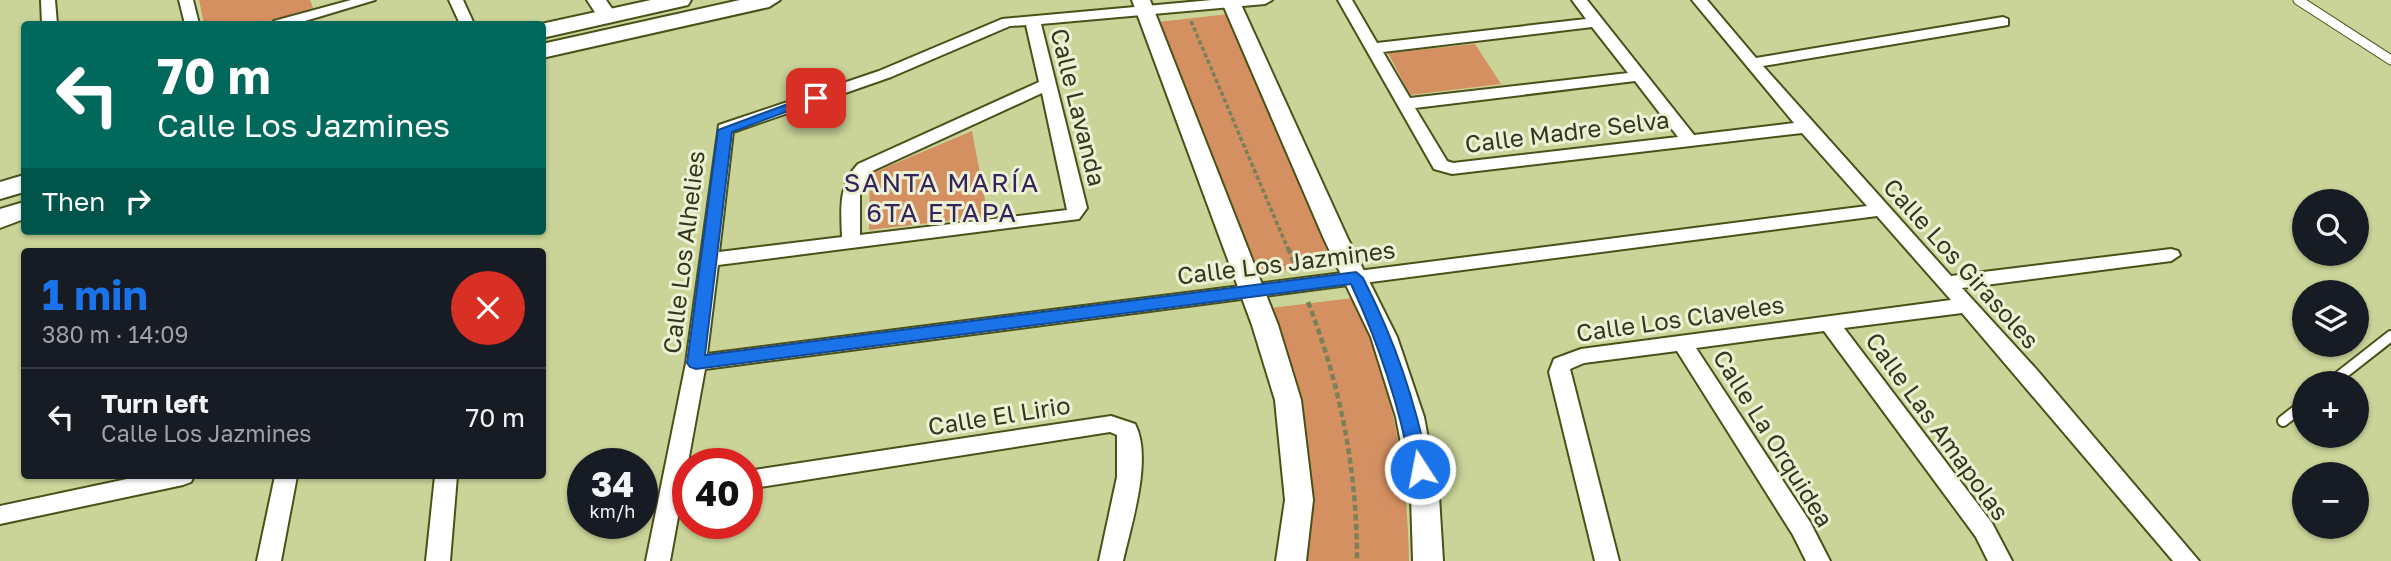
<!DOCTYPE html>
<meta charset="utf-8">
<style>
:root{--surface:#171b24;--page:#242831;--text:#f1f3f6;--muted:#9ea1a6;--line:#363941;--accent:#1a73e8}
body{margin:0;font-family:"Golos Text",sans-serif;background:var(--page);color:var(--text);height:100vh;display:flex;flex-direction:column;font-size:26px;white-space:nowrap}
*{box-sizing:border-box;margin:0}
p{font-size:23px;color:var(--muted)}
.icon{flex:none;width:38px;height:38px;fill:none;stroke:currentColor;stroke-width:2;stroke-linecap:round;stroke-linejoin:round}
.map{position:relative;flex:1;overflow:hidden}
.details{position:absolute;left:21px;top:248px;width:525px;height:231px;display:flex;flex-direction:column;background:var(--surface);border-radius:7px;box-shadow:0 2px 5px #0004}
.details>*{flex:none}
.hud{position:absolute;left:21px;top:21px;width:525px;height:214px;border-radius:7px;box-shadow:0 2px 5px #0004;background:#00695c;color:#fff;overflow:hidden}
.controls{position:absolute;left:2292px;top:189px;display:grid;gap:14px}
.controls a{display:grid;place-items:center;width:77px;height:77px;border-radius:50%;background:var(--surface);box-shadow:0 2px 5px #0004;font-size:35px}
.speed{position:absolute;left:567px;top:448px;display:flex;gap:14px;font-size:35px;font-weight:700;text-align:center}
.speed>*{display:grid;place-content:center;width:91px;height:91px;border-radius:50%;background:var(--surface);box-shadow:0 2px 5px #0004;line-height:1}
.speed small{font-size:18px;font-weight:400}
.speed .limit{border:10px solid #d22;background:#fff;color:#111}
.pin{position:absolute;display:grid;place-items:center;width:60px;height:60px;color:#fff;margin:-30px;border-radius:14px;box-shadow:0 4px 10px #0006}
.me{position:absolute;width:77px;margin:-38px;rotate:349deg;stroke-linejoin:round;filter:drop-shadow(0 0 5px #0008)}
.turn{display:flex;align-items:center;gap:24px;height:147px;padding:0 21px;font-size:32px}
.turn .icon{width:91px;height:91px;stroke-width:2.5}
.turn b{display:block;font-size:49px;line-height:60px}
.then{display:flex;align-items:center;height:66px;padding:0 21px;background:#0003;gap:14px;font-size:26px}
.round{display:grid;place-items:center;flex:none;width:74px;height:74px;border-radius:37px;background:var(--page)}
.head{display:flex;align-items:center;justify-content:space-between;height:119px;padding:0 21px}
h1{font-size:42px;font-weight:700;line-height:52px;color:var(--accent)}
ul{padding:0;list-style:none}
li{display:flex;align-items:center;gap:21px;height:98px;padding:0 21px;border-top:2px solid var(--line)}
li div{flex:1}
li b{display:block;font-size:26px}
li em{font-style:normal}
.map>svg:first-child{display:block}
</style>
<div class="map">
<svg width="2391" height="561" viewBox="0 0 2391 561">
<rect width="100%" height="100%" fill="#cad398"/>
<g fill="#d49061">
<path d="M199 0H310L313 8 258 24H204Z"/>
<path d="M1228 14 1339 262 1254 275 1159 22Z"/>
<path d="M1475 44 1501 84 1410 95 1388 53Z"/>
<path d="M972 131 988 216 869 230 870 174Z"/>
<path d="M1353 298C1393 385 1407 465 1409 561H1307L1314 501 1303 400 1271 308Z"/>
</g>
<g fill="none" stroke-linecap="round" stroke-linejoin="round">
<g stroke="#4a5118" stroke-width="11">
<path id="service-far1" d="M2298 0 2391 60"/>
</g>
<g stroke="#4a5118" stroke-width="14">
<g id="service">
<path d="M2331 383 2391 336"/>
<path d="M2283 421 2305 404"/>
</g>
</g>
<g stroke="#4a5118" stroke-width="4">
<g id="minor">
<path d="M41 0H55L57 24H42Z"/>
<path d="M179 0H193L199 24H185Z"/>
<path d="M351 0H375L295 24H271L274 21Z"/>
<path d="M449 0H463L474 24H460Z"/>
<path d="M1212 0H1272L1265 4 1041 24 1087 208 1079 219 718 265 707 354 1867 206 1802 133 1452 174 1434 169 1338 0H1352L1377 43 1586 19 1572 0H1587L1694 135 1794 123 1692 0H1707L1756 58 2003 17 2008 19V25L1763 66 1951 276 2171 249 2178 251 2180 255 2171 261 1962 288 2037 370 2199 561H2173L1962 313 1844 328 1992 523 2012 561H1988L1976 537 1824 331 1696 348 1810 522 1830 561H1806L1793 535 1677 351 1584 363 1570 369 1619 561H1595L1549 372 1554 359 1581 349 1951 300 1877 216 705 369 670 561H646L686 363 719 125 879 71 1002 19ZM1026 25 1039 82 858 164C838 185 841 210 842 237L719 252 733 132 891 77 1010 26ZM1592 27 1628 73 1410 98 1383 52ZM1635 81 1678 137 1453 163 1447 161 1415 108ZM1042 93 1067 210 860 235V192L870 172Z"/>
<path d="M1111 416 1135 424C1153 458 1131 525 1123 561H1099L1117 477V435L1110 432 747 489V471Z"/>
<path d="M141 476H194L191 482 183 485 0 524V506Z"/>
<path d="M275 476H297L281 561H257Z"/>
<path d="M435 476H457L450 561H426Z"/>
</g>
</g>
<g stroke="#4a5118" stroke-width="4">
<g id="tertiary">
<path d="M587 0H606L617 16 614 20H600Z"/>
<path d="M1132 0H1150L1278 325 1301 400 1313 500 1306 561H1276L1285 500 1275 400 1252 325Z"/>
<path d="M1221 0H1239L1348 239 1397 337 1424 417 1439 496 1443 561H1413L1411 496 1396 417 1371 337 1324 239Z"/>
</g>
</g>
<g stroke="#4a5118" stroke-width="4">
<g id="secondary">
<path d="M651 0H691L688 5 542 38 541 24Z"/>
<path d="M740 0H780L769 7 542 58V44Z"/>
<path d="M24 175V192L0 199V182Z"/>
<path d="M24 202V219L0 228V209Z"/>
</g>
</g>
<path stroke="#7a8058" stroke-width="3.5" stroke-dasharray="4.5 2.5" stroke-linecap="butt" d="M1191 21 1288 249"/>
<g stroke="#7a8058" stroke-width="4.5" stroke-dasharray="6 3.5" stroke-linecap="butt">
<path d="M1288 248 1296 267"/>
<path d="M1308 302C1341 387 1357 470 1357 561"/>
</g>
<use href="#service-far1" stroke="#fff" stroke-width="9"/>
<use href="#service" stroke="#fff" stroke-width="10"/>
<use href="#minor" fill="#fff" fill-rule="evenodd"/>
<use href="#tertiary" fill="#fff" fill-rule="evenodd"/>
<use href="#secondary" fill="#fff" fill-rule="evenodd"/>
</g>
<path fill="#1a73e8" stroke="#114b97" stroke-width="2" d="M812 95 823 98 732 132 705 355 1356 272 1363 278C1395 341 1415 400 1429 469L1427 474H1414L1411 469C1399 404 1379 344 1351 284L696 369 690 367 687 363 718 130Z"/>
<g text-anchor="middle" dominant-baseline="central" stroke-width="6" stroke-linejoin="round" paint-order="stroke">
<g font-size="24" fill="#33371f" stroke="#ecf1d3">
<text transform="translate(1079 107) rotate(76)">Calle Lavanda</text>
<text transform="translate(1567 131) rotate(-7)">Calle Madre Selva</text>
<text transform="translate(683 252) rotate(-83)">Calle Los Alhelies</text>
<text transform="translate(1286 262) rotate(-7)">Calle Los Jazmines</text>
<text transform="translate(1962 263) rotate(48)">Calle Los Girasoles</text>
<text transform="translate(1680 318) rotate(-8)">Calle Los Claveles</text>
<text transform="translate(999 415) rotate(-9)">Calle El Lirio</text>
<text transform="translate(1938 426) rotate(54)">Calle Las Amapolas</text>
<text transform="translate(1774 438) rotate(58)">Calle La Orquidea</text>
</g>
<g font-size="26" letter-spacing="2" fill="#36225d" stroke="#ecf1d3">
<text x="942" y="182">SANTA MARÍA<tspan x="942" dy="30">6TA ETAPA</tspan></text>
</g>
</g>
</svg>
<div class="controls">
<a><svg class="icon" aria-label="search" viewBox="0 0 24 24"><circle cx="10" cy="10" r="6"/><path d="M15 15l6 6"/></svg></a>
<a><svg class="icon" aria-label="layers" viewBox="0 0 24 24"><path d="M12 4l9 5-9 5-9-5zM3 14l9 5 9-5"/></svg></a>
<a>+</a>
<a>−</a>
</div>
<div class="speed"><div>34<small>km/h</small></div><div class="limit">40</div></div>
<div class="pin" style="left:816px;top:98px;background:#d93025"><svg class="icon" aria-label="arrive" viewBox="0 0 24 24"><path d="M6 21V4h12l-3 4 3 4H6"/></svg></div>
<svg class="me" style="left:1420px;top:469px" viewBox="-20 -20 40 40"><circle r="17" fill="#1a73e8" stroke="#fff" stroke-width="3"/><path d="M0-11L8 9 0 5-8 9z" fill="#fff"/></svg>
<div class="hud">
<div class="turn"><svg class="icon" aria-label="left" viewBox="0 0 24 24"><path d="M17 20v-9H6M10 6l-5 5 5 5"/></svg><div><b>70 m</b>Calle Los Jazmines</div></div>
<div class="then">Then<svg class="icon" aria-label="right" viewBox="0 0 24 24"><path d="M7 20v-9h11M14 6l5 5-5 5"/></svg></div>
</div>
<section class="details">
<div class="head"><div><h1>1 min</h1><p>380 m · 14:09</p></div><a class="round" style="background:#d93025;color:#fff"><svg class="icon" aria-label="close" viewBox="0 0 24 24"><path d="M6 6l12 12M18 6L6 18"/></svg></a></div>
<ul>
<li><svg class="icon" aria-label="left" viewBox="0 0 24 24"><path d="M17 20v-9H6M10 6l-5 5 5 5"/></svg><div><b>Turn left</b><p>Calle Los Jazmines</p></div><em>70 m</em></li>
</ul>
</section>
</div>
